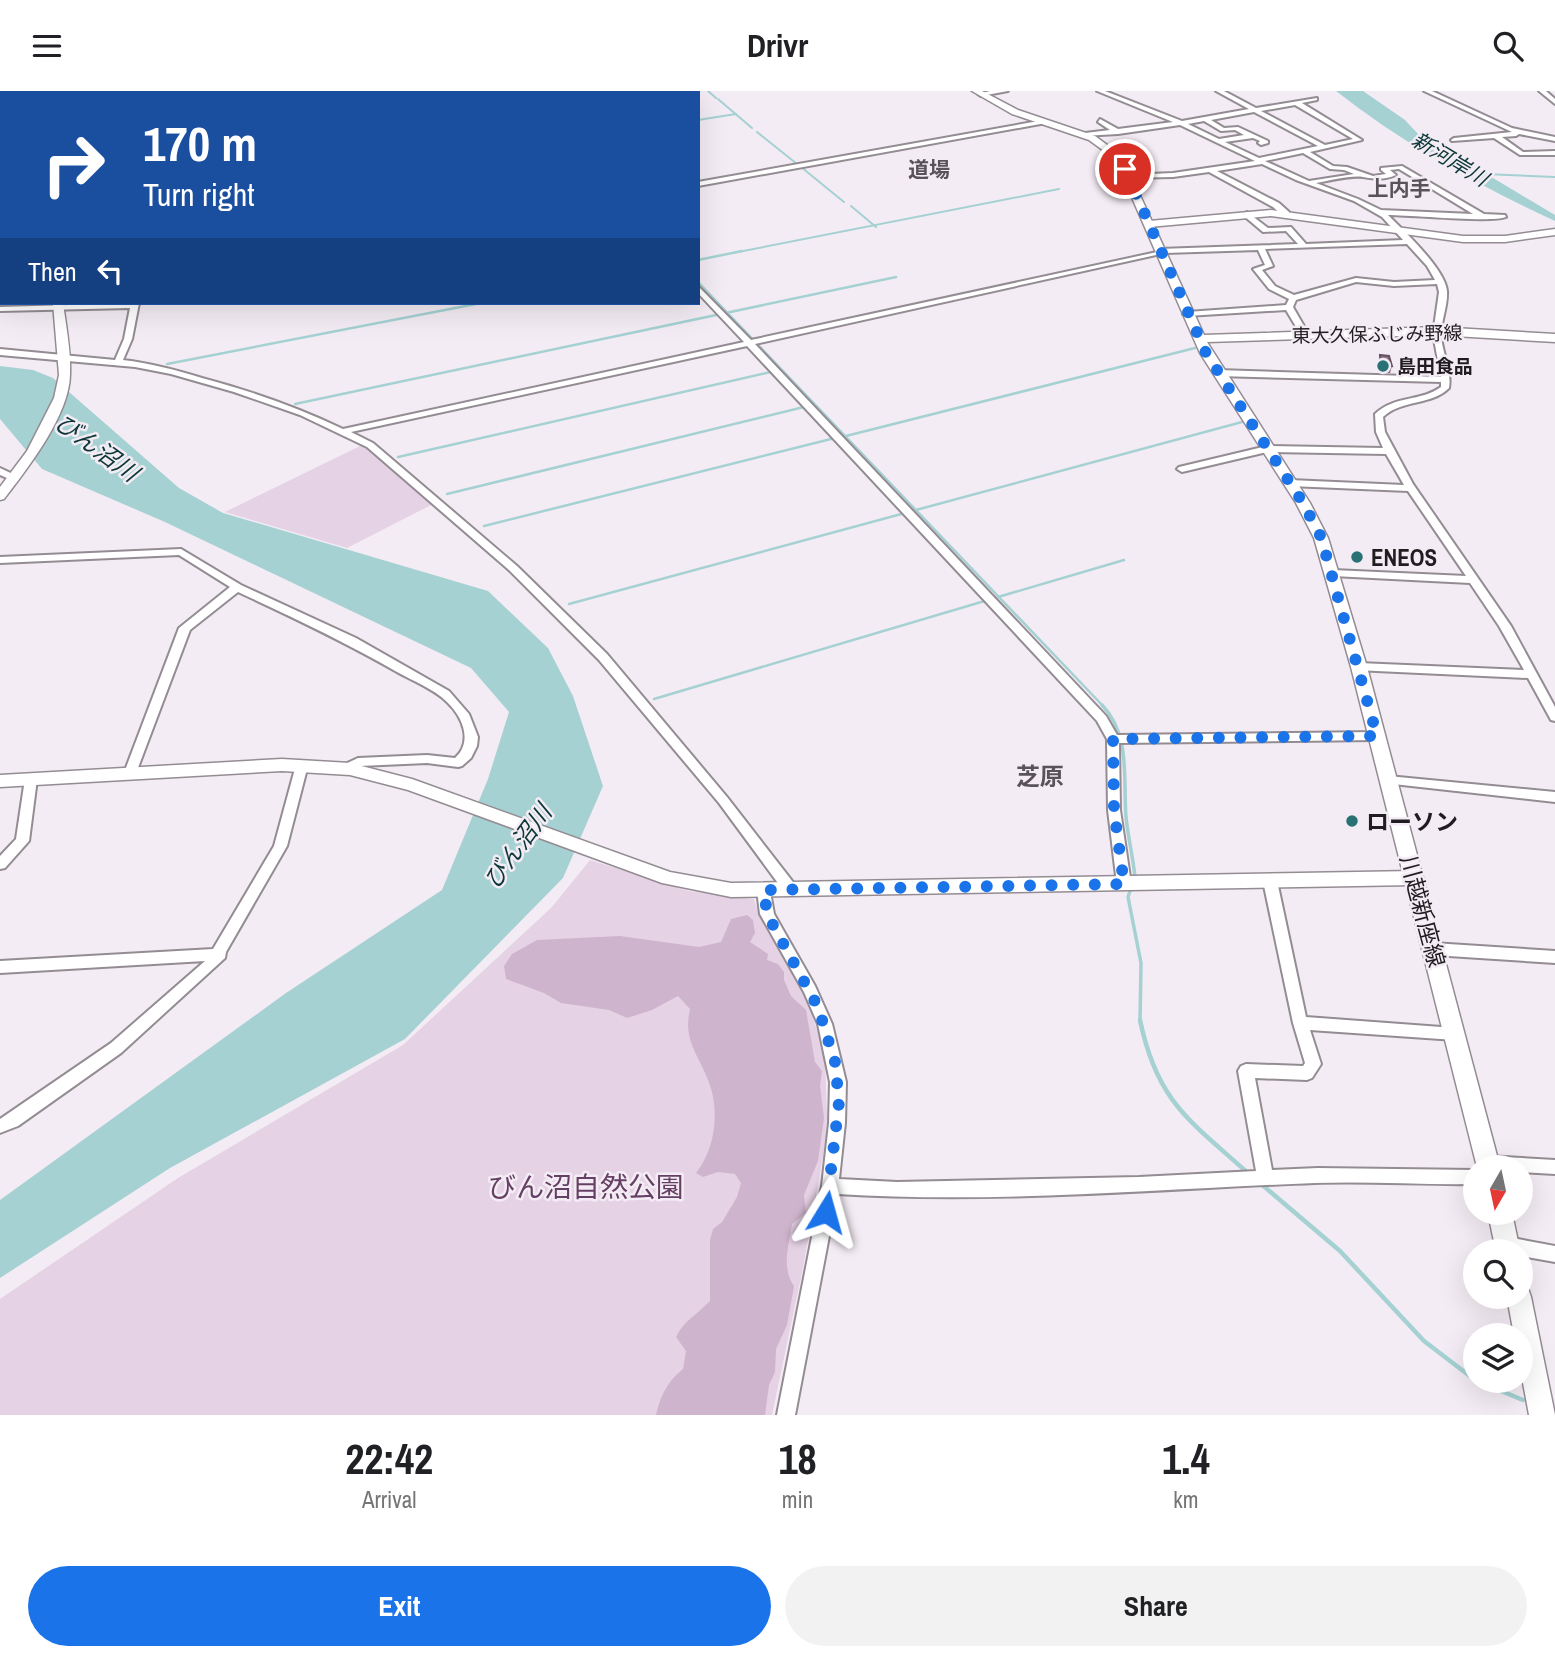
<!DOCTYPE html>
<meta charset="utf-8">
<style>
:root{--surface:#fff;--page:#f2f2f2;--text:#202124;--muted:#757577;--accent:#1a73e8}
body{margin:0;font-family:"Archivo Narrow","Noto Sans JP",sans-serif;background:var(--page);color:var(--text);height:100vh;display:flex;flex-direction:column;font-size:26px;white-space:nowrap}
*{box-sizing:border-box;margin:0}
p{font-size:23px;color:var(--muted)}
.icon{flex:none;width:38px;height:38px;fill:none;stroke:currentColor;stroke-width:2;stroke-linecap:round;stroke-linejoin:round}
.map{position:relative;height:1324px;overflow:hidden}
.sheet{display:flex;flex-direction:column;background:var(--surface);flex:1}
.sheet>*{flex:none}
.top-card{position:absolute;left:0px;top:0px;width:700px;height:214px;box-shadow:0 7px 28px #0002;background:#1a4fa0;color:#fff;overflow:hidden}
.needle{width:46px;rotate:189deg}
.buttons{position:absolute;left:1463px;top:1064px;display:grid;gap:14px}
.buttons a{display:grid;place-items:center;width:70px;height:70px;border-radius:50%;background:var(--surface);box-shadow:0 7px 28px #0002;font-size:35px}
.pin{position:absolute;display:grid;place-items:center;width:60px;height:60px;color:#fff;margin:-30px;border:4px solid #fff;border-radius:50%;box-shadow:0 2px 7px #0007}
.me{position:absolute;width:77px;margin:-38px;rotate:8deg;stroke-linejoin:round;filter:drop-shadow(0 0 5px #0008)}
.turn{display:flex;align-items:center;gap:24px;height:147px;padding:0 28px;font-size:32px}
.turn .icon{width:91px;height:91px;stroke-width:2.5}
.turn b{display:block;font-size:49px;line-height:60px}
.then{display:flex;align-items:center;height:66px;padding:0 28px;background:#0003;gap:14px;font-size:26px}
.eta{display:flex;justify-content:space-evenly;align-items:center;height:119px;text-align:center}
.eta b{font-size:42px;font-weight:700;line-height:49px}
.button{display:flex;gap:14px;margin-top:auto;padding:14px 28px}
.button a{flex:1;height:80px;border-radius:42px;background:var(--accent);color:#fff;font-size:28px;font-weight:700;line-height:80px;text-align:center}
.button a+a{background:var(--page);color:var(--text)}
header{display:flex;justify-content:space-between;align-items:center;height:91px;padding:0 28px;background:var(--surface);font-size:32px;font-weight:700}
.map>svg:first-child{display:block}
</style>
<header><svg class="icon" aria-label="menu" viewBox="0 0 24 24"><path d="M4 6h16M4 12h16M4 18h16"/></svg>Drivr<svg class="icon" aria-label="search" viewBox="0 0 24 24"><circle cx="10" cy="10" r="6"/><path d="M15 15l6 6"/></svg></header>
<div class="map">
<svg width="1555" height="1324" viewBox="0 0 1555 1324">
<rect width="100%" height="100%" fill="#f4ecf4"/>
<g fill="#e6d2e5">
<path d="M362 354 433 413 347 457 225 421Z"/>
<path d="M590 769 689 800 754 808 760 826 809 913 825 965 827 1024 826 1049 803 1177 772 1324H0V1208L178 1087 403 954 552 816Z"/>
</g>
<path fill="#cfb4cd" d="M747 824 753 829 755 842 750 851 768 863 767 869 778 873 784 881V889L791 905 806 919 815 971 822 980 820 995 824 1027 818 1070 804 1104 806 1122 792 1133C789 1154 781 1177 794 1195L787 1234 776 1258 775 1281 769 1294 765 1324H656C661 1304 667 1291 683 1278L686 1260 676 1246C683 1230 698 1223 710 1210V1149L713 1138 722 1131 737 1106 741 1092 735 1083 718 1081 703 1086 696 1082C716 1057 720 1018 708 989 697 961 683 949 690 918L678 905 652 919 627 927 609 919 561 912 544 902 506 888 504 875 512 863 537 849 620 845 699 856 721 851 731 828Z"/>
<g fill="#a5d1d3">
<path d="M1336 0H1363L1405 29 1434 60 1493 87 1555 124V130C1477 94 1404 53 1336 0Z"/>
<path d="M0 275 33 279 53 287 179 397 223 422 488 500 548 557 573 605 603 695 563 787 405 948 170 1077 0 1187V1109L286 902 442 799 488 688 509 621 471 577 165 431 42 378 0 328Z"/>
</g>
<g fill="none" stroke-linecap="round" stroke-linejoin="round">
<g stroke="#a5d1d3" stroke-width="2">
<path d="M708 0 716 7"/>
<path d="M718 8 752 37"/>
<path d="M698 29 736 23"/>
<path d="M757 41 797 73"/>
<path d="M801 76 844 111"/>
<path d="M1484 83 1555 86"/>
<path d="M851 115 876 136"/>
<path d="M733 162 1059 98"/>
</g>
<g stroke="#a5d1d3" stroke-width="2.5">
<path d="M698 169 742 160"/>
<path d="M698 191 1104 616"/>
<path d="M167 273 481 212"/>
<path d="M295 313 896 186"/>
<path d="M846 345 1195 257"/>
<path d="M398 366 775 280"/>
<path d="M447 403 808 315"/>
<path d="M916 419 1242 331"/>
<path d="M484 435 835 347"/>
<path d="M998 506 1124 469"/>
<path d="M569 513 905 422"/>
<path d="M654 608 988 509"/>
</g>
<g stroke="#a5d1d3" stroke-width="3.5">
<path d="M1102 614C1131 644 1123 688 1126 726 1128 746 1133 766 1135 786"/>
<path d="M1131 797 1128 806 1141 872 1140 931"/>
</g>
<g stroke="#a5d1d3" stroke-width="4.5">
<path d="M1140 929C1157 1011 1190 1030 1249 1083"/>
<path d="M1260 1092 1340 1160 1424 1250 1475 1289"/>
<path d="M1477 1290 1523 1309"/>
</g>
<g stroke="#948c93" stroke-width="4">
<g id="minor">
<path d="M482 0H489L491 2H484Z"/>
<path d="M990 0H1008L981 5 978 3Z"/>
<path d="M1097 0H1105L1182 30 1249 18 1216 0H1224L1256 17 1317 7V9L1302 12 1362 49 1310 61 1333 75 1347 76 1373 85 1386 83 1381 79V77L1402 75 1484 123 1505 124 1506 126C1492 132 1410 124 1388 124 1404 140 1445 178 1447 200 1448 215 1441 229 1441 244 1442 262 1452 279 1449 297 1431 315 1402 308 1383 326L1385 341 1413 393 1511 535 1555 616V630L1551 629 1528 587 1355 579 1353 576 1355 573 1359 572 1524 579 1499 535 1470 492 1333 485 1328 482 1333 479 1466 485 1408 400 1290 395 1285 392 1290 389 1404 394 1386 363 1267 361 1182 381 1177 378 1179 376 1267 355 1383 357 1376 341 1375 323C1395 304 1420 311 1441 296V291L1218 285 1214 282 1218 279 1441 286 1433 243 1439 201 1437 193 1394 195 1356 191 1296 209 1293 216 1309 244 1305 246 1301 244 1286 219 1187 225 1183 223 1187 221 1286 214 1289 208 1269 198 1253 178 1265 174 1258 159 1165 162 755 253 1106 625 1117 644 1377 641 1383 645 1377 649 1119 652 1120 719 1131 793 1129 797H1119L1117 793 1108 719 1107 648 1097 630 747 255 351 341 373 352 517 475 607 563 727 706 796 795 798 799 796 803H786L719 712 599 569 509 479 367 356 300 324 234 301 171 283 135 276 0 264V258L115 269 124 248 130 217 0 220V216L139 212 132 248 123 269C150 272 176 279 202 287 251 300 297 316 343 338L744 251 698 202V195L751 249 1157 161 1160 158 1298 153 1286 140 1263 141 1244 125 1243 123 1247 121 1268 137 1291 136 1306 153 1403 149 1382 126 1354 110 1296 89 1262 73 1217 80 1279 112 1289 121V125H1283L1273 116 1209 81 1173 86 1126 87 1125 86 1128 84 1173 82 1255 70 1180 34 1118 43 1083 45 1082 44 1085 42 1110 39 1098 31 1100 28 1118 38 1173 31ZM1295 14 1353 48 1325 54 1261 20ZM1254 21 1318 55 1259 67 1225 51 1253 47 1260 50 1258 52 1261 54 1268 52V50L1238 36 1224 37 1211 29ZM1204 30 1221 40 1235 39 1244 44 1219 48 1188 33ZM1303 62 1330 78 1344 79 1354 83 1309 90 1265 70ZM1399 78 1473 123 1381 119 1358 108 1316 92C1329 90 1351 84 1363 86 1375 88 1385 89 1396 84L1390 79ZM1407 153 1427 175 1435 189 1394 191 1356 187 1294 204 1275 195 1262 179 1273 175 1265 158Z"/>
<path d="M1424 0H1432L1512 37 1555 46V50L1519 43 1516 45 1502 46 1523 61 1555 60V64H1520L1494 47 1452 50 1451 49 1454 47 1512 41Z"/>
<path d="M1539 0H1546L1555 8V13Z"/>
<path d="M1044 29 1046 32 698 95V91Z"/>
<rect x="0" y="78" width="2" height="4"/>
<path d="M0 116H2L0 121Z"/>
<rect x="0" y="144" width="2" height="4"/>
<rect x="0" y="176" width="2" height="7"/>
<path d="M0 377 17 385 19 387 14 390 0 384Z"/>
<path d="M181 458 241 494 356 547 449 600 469 623 478 646 477 655 471 667 462 675 458 676 427 672 360 675 349 681H341L339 678 341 675 358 667 427 664 455 667C473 651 463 626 447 611 434 598 413 590 397 581 345 551 292 526 238 501L190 539 136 682 130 686 126 685 124 682 179 537 230 496 179 464 0 472V466Z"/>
<path d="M302 670 308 674 287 755 226 861 225 867 121 962 18 1035 0 1042V1028L111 952 205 870 0 882V870L213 858 274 755 296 674Z"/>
<path d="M31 684 37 688 29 750 5 777 0 778V765L16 748 25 688Z"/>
<path d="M1388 685 1555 701V711L1384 692 1382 689Z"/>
<path d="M1270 785 1275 786 1277 790 1306 926 1455 937 1460 939 1462 943 1460 947 1455 949 1310 939 1321 973 1312 987 1307 989 1255 987 1272 1079 1318 1077 1475 1079V1093C1422 1094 1369 1090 1315 1092 1157 1098 996 1113 837 1103L795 1324H777L822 1095 829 1032 830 991 818 933 804 901 760 823 757 799 759 795H769L774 823 815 895 832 933 846 991 845 1032 839 1088 897 1091 1139 1086 1256 1080 1238 980 1241 975 1246 973 1303 975 1305 972 1293 932 1263 790 1265 786Z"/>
<path d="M1433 852 1555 860V872L1433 864 1428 862 1426 858 1428 854Z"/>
<path d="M1488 1065 1555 1069V1083L1521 1081V1076H1482L1480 1072 1482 1067Z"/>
<path d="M1507 1146 1555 1155V1171L1521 1165V1160H1501L1499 1154 1501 1148Z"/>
</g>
</g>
<g stroke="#948c93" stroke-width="3">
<g id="tertiary">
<rect x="18" y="0" width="8" height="2"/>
<path d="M1271 119 1463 145H1505L1555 138V144L1505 151H1463L1271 125 1149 136 1144 133 1149 130Z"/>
<path d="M53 212H63C66 235 71 260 70 283 70 323 28 377 4 408L0 409V396L27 360 54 307 59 284Z"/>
<path d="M282 668 350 672 412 688 670 781 731 792 1414 780 1420 782 1423 787 1420 792 1414 794 731 806 662 792 408 699 350 684 282 680 0 696V684Z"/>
</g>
</g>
<g stroke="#948c93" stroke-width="3">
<g id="secondary">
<path d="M972 0H982L1018 19 1095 45 1122 65 1204 244 1437 236 1555 243V251L1437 244 1207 251 1310 412 1328 447 1367 576 1500 1076H1477L1351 576 1314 447 1296 412 1200 262 1115 68 1089 49 1012 23Z"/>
<path d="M1488 1122H1512L1520 1160H1496Z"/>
<path d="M1521 1195 1528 1197 1531 1206 1555 1324H1529L1521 1281V1244H1514L1507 1206H1521Z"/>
</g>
</g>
<use href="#minor" fill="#fff" fill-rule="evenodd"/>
<use href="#tertiary" fill="#fff" fill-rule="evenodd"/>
<use href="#secondary" fill="#fff" fill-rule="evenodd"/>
</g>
<path fill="#7a6578" d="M1380 264 1392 275 1390 282 1379 281 1378 271Z"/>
<path fill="#8e758c" stroke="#635262" stroke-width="2" d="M1380 264 1389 265 1392 275 1381 274Z"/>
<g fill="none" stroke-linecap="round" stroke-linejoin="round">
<path stroke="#1a73e8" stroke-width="12" stroke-dasharray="0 21.6" d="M826 1121 839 1011 835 971 818 916 767 823 764 799 1124 793 1114 719 1113 648 1377 645 1321 446 1303 412 1206 262 1125 78"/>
</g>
<g fill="#287275" stroke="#f4ecf4" stroke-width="2.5">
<circle cx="1383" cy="275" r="7"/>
<circle cx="1357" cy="466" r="7"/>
<circle cx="1352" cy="730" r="7"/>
</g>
<g text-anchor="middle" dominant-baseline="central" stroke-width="5" stroke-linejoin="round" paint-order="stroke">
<g font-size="19" fill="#201d20" stroke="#f4ecf4">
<text transform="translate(1377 243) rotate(-1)">東大久保ふじみ野線</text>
</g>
<g font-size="19" font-weight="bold" fill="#201d20" stroke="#f4ecf4" text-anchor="start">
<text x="1397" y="275">島田食品</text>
</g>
<g font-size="21" font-style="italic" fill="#0c3739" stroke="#f4ecf4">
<text transform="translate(1450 68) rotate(31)">新河岸川</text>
</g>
<g font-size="21" font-weight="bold" fill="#595259" stroke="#f4ecf4">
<text x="929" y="78">道場</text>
<text x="1399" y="97">上内手</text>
</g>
<g font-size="23" font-weight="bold" fill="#201d20" stroke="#f4ecf4" text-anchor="start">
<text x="1371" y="466">ENEOS</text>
<text x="1366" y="730">ローソン</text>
</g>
<g font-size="23" fill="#201d20" stroke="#f4ecf4">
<text transform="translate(1423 820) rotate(75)">川越新座線</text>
</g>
<g font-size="24" font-style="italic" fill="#0c3739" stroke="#f4ecf4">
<text transform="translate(97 356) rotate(36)">びん沼川</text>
<text transform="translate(517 755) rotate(-54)">びん沼川</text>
</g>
<g font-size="24" font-weight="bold" fill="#595259" stroke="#f4ecf4">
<text x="1040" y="685">芝原</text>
</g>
<g font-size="28" fill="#653f64" stroke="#f4ecf4">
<text x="586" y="1096">びん沼自然公園</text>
</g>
</g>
</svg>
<div class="buttons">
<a><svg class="needle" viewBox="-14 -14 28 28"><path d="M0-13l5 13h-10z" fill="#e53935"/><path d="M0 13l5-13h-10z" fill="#757577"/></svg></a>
<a><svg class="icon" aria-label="search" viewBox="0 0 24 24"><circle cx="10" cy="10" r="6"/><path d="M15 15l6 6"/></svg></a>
<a><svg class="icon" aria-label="layers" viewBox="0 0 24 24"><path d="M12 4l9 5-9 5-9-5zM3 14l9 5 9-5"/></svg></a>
</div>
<div class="pin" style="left:1125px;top:78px;background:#d93025"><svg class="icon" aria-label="arrive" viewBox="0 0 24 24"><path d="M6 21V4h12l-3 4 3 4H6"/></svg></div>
<svg class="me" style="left:826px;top:1121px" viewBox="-20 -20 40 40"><path d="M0-17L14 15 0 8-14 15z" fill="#1a73e8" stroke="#fff" stroke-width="4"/></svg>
<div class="top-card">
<div class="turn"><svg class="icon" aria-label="right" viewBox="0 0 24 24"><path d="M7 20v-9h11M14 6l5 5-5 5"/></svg><div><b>170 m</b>Turn right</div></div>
<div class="then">Then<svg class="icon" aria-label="left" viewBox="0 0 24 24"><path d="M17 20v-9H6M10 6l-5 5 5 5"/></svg></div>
</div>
</div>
<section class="sheet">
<div class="eta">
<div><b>22:42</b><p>Arrival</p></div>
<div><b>18</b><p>min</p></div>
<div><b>1.4</b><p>km</p></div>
</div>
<div class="button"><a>Exit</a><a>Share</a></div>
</section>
